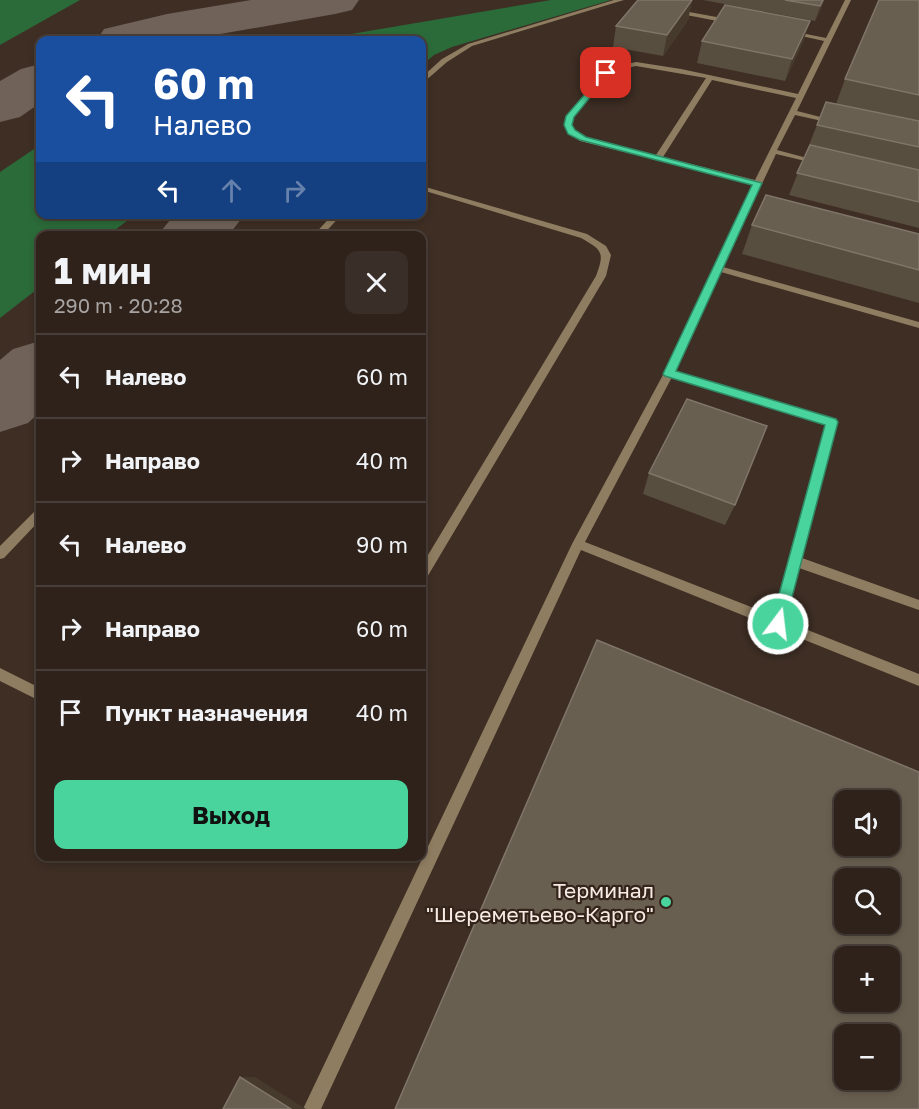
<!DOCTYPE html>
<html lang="ru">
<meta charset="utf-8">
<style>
:root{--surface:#2e221b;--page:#3a2f28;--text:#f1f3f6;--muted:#a7a4a3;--line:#493f3a;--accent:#49d49d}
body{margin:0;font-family:"Golos Text",sans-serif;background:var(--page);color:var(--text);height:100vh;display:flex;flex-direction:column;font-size:22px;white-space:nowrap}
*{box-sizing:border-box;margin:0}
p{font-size:20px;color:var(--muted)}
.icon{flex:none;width:33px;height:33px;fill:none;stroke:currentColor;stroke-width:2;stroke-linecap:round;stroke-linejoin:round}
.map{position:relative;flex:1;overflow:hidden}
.drawer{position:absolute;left:36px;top:231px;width:390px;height:630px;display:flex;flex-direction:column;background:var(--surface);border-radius:12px;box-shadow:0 3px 9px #0003,0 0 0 2px var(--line)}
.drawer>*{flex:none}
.banner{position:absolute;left:36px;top:36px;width:390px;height:183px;border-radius:12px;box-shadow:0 3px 9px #0003,0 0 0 2px var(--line);background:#1a4fa0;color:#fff;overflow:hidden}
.controls{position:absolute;left:834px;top:790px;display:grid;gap:12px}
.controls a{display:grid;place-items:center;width:66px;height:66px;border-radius:12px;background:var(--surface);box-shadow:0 3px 9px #0003,0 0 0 2px var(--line);font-size:30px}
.pin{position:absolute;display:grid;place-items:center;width:51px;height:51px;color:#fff;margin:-26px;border-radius:12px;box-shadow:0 3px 9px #0006}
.me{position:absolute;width:66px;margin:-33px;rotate:15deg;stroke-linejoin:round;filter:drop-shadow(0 0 4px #0008)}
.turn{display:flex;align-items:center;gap:21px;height:126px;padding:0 18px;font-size:27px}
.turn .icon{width:78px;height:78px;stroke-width:2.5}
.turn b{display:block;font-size:42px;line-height:51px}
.lanes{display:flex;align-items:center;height:57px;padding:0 18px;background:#0003;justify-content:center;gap:30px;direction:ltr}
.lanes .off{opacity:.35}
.round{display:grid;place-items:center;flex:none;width:63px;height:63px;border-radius:12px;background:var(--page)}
.head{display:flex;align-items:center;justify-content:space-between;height:102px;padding:0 18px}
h1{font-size:36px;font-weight:700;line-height:45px}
.action{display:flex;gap:12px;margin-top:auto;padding:12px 18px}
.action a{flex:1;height:69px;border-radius:12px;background:var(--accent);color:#111;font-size:24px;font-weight:700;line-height:69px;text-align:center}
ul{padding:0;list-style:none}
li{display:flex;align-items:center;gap:18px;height:84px;padding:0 18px;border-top:2px solid var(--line)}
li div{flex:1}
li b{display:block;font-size:22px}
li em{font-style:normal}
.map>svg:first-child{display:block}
</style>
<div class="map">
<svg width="919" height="1109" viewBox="0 0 919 1109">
<rect width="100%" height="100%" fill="#3e2e24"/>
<g fill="#2b6a39">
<path d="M0 0H80L0 45Z"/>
<path d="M551 0H611L452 47 434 55 422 65V40H316Z"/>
<path d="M40 145V214L135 215 108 235 40 236V287L0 318V172Z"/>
</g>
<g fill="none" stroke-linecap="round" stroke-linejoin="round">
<g fill="#706259" fill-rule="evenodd">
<path d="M251 0H359L352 10 335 14 186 40H97L104 29 167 14Z"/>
<path d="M40 64V103L20 117 0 122V81L21 69Z"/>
<path d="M175 214H245L228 236H157Z"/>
<path d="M40 341V412L28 423 0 432V360L13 349Z"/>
</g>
<g fill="#8f7d61" fill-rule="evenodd">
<path d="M614 0H624L472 46 447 62 424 82 422 83V77L442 59 468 44Z"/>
<path d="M845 0H851L797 111 840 122 836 124 795 115 777 150 822 162 818 164 776 154 723 267 919 322V328L721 272 675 371 836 419 837 422 802 558 919 600V610L799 568 785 621 919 674V686L581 550 321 1109H303L572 544 664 373 753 184 580 141C568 133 563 132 566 116L604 72 618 66 636 62 681 69 798 94 824 41 788 33 791 31 826 38ZM636 66 706 78 656 155C641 151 582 140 574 130 571 126 573 121 574 116L608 74 622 69ZM712 80 796 98 755 180 663 157ZM672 377 826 424 774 616 585 542Z"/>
<path d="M678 10 733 20 736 22 733 24 676 13V11Z"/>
<path d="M422 186 587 234 606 246 611 255 606 276 426 579 422 580V565L596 276C605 252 602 250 581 238L422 190Z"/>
<path d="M333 214H342L322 236H313Z"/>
<path d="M40 508V520L4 558 0 559V546L36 510Z"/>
<path d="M0 668 40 688V701L0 681Z"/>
</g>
</g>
<g fill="#584e3f">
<path d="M692 0 688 20 663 56 613 47 616 26Z"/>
<path d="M703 0H824L820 11 815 21Z"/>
<path d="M919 0V228L789 195 817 125 836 104 845 79Z"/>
<path d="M810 21 803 42 785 81 697 63 702 41Z"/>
<path d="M752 225 919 234V303L742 254Z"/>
<path d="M649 473 735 505 725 525 643 494Z"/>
</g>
<g fill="#463a2c">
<path d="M692 0 688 20 663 56 667 35Z"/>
<path d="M823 0 820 11 815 21 820 6Z"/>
<path d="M810 21 803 42 785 81 792 59Z"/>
<path d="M240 1077H255L306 1109H291Z"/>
</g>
<g fill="#695f50" stroke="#7f7568" stroke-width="1.5" fill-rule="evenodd">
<path d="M638 0H692L667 35 616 26Z"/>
<path d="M785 0H823L820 6Z"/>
<path d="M879 0H919V95L845 79Z"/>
<path d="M725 5 810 21 792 59 702 41Z"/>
<path d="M826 102 919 121V147L817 125Z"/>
<path d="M810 145 919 170V202L797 173Z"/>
<path d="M766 195 919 234V270L752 225Z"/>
<path d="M687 399 767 426 735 505 649 473Z"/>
<path d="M597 640 919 772V1109H395ZM844 801H890V846H844ZM844 879H890V924H844ZM844 957H890V1002H844ZM844 1035H890V1080H844Z"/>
<path d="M240 1077 291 1109H223Z"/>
</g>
<path fill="#49d49d" stroke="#2f8a66" stroke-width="1.5" d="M604 72 610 73 574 117 572 125 575 130 586 137 762 183 676 371 836 419 838 422 785 624 783 629 778 631 773 629 771 624 825 425 665 376 663 374 752 185 580 140 568 134 564 125 566 116Z"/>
<circle fill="#49d49d" stroke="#34241a" stroke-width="2" cx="666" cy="902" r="6"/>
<g text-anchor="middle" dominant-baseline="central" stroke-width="4.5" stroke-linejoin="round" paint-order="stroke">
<g font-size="21" fill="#f7ece5" stroke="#34241a" text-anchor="end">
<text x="654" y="890">Терминал<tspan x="654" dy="24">"Шереметьево-Карго"</tspan></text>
</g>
</g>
</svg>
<div class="controls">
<a><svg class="icon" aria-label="sound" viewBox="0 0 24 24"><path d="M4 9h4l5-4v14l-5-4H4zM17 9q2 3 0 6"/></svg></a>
<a><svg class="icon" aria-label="search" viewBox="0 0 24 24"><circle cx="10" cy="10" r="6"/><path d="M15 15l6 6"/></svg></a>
<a>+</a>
<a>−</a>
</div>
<div class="pin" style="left:606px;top:73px;background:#d93025"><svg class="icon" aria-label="arrive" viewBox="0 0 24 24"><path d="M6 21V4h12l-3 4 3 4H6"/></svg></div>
<svg class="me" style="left:778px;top:624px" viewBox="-20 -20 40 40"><circle r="17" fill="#49d49d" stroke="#fff" stroke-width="3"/><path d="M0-11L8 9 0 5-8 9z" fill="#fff"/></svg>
<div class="banner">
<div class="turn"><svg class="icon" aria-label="left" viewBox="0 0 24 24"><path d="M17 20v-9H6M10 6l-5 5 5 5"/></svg><div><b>60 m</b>Налево</div></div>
<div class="lanes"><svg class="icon" aria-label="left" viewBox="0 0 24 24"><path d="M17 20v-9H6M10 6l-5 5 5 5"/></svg><svg class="icon off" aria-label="ahead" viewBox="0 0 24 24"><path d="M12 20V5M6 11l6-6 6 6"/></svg><svg class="icon off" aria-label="right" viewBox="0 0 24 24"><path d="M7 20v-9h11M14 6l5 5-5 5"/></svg></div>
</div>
<section class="drawer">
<div class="head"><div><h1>1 мин</h1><p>290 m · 20:28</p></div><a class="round"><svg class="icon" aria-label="close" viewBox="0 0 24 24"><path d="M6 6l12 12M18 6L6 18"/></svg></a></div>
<ul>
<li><svg class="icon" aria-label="left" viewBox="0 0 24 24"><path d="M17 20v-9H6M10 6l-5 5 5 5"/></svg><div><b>Налево</b></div><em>60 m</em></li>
<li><svg class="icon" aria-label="right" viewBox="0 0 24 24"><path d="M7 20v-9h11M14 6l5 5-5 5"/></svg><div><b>Направо</b></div><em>40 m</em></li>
<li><svg class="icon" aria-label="left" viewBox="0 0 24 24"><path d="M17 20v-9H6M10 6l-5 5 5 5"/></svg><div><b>Налево</b></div><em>90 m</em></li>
<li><svg class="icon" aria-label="right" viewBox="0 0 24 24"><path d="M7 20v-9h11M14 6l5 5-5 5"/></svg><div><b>Направо</b></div><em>60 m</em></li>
<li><svg class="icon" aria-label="arrive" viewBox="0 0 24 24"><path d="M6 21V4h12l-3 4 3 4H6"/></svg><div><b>Пункт назначения</b></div><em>40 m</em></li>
</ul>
<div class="action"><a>Выход</a></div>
</section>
</div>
